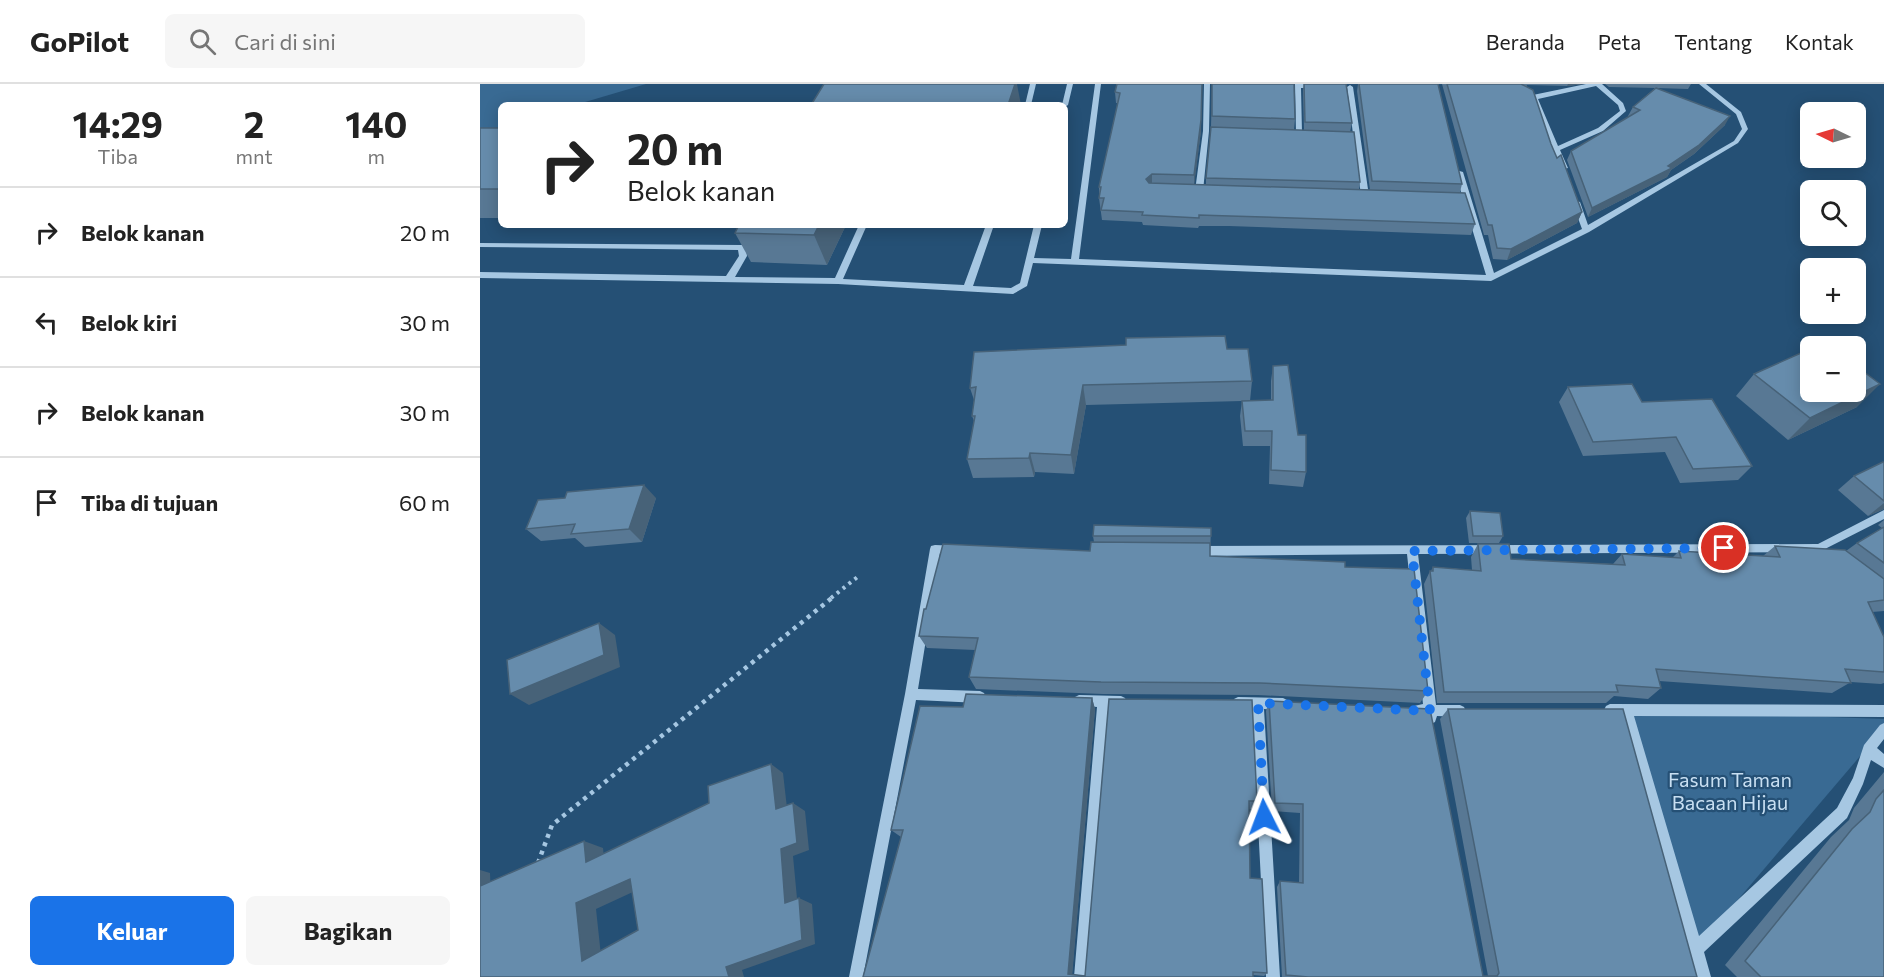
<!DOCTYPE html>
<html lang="id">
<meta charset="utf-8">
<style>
:root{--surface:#fff;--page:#f6f6f6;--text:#222;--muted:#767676;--line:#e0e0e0;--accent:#1a73e8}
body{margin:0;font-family:Commissioner,sans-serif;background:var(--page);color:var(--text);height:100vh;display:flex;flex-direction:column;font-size:22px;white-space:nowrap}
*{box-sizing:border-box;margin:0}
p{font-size:20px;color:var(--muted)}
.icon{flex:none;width:33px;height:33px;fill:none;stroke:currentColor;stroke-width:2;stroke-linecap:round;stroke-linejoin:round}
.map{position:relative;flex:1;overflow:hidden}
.panel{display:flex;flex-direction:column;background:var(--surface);width:480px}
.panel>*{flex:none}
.guide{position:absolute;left:18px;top:18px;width:570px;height:126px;border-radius:9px;box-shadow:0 3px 15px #0003;background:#fff;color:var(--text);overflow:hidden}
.needle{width:39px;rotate:275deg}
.buttons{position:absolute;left:1320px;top:18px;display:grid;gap:12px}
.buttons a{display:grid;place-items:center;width:66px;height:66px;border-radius:9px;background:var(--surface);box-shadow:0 3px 15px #0003;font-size:30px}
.pin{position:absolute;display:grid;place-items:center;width:51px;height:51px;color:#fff;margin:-26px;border:3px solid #fff;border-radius:50%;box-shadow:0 2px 6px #0007}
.me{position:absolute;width:66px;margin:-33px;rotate:357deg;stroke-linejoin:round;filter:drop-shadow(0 0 4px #0008)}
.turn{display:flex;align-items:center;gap:21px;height:126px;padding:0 30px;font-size:27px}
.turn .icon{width:78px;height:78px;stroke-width:2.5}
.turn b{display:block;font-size:42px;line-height:51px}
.eta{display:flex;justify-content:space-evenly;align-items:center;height:102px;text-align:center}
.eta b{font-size:36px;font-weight:700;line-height:42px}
.button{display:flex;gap:12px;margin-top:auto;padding:12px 30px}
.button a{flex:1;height:69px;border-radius:9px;background:var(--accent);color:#fff;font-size:24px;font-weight:700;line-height:69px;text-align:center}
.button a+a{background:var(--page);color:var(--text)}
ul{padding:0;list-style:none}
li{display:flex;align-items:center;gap:18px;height:90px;padding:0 30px;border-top:2px solid var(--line)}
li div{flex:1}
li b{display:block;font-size:22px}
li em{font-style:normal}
header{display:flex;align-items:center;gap:36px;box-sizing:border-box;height:84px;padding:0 30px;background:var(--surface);border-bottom:2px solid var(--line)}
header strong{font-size:28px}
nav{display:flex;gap:33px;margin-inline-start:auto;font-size:21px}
.search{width:420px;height:54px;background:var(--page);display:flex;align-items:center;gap:15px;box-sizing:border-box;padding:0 21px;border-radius:9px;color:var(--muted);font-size:22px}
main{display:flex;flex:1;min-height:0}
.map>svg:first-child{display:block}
</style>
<header>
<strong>GoPilot</strong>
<div class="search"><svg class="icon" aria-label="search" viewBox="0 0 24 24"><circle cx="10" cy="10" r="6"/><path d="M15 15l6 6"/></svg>Cari di sini</div>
<nav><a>Beranda</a><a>Peta</a><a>Tentang</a><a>Kontak</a></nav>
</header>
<main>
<section class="panel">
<div class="eta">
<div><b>14:29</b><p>Tiba</p></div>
<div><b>2</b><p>mnt</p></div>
<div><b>140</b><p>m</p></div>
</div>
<ul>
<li><svg class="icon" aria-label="right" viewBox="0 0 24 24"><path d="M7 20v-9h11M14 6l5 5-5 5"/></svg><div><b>Belok kanan</b></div><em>20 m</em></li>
<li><svg class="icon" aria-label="left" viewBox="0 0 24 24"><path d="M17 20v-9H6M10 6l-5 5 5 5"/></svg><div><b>Belok kiri</b></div><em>30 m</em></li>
<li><svg class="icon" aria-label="right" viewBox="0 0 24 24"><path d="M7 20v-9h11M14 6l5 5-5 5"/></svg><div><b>Belok kanan</b></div><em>30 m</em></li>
<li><svg class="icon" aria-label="arrive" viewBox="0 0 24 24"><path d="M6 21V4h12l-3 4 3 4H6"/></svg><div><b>Tiba di tujuan</b></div><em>60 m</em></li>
</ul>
<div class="button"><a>Keluar</a><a>Bagikan</a></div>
</section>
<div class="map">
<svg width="1404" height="893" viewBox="0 0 1404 893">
<rect width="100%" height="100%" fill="#255075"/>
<g fill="#396a93">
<path d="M0 0H166L95 21H21V43L0 49Z"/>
<path d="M1146 626 1404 635V644L1216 865Z"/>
</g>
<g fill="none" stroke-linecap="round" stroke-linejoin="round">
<path stroke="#a6c7e2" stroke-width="4" stroke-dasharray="3 4.5" stroke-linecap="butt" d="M351 514 380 491"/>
<path stroke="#a6c7e2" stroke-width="4.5" stroke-dasharray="4 5" stroke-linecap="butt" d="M58 779 72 741 353 513"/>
<g fill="#a6c7e2" fill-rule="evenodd">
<path d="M550 0H556L551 21H545Z"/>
<path d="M587 0H593L588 21 585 23V21H582Z"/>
<path d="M615 0H621L599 175 1006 191 975 88 976 86 983 88 1014 189 1102 145 1092 118 1093 116 1100 118 1108 141 1254 57 1262 45 1256 30 1219 0H1226L1261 28 1268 45 1258 59 1109 148 1011 197 553 179 547 202 533 210 358 200 0 194V188L246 192 259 172 258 166 0 163V159L262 161 266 164 267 172 255 193 355 194 379 141H387L363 195 484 201 506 141H514L493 202 531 204 540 199 554 141H562L554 174 591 175Z"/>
<path d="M724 0H730L729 47 723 107 719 109 715 107 723 47Z"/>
<path d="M815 0H839L842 2 839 4H821L822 49 819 51 816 49Z"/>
<path d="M1106 0H1122L1143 19 1146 27 1123 47 1080 66 1088 84 1081 86 1051 15 1048 12ZM1116 2 1138 21 1140 27 1118 44 1078 62 1058 15Z"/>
<path d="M870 1 873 3 889 112 885 114 881 112 867 3Z"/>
<path d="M1404 426V435L1339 468 938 470 956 621H980L984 623 986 627 984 631 980 633 957 632 955 638 951 640 947 638 945 632 934 630 932 626 934 622 943 620 927 470 716 472 712 470 711 467 712 464 716 462 1338 460Z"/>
<path d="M455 461 479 462 480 465 479 468 460 469 438 605 500 607 504 609 506 613 504 617 500 619 436 616 383 893H369L425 610 450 465 451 462Z"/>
<path d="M599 611 641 612 645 614 647 618 645 622 641 624 629 623 608 893H594L617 623 595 621 593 617 595 613Z"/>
<path d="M758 613 803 614 807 616 809 620 807 624 803 626 784 625 800 893H786L772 625 754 623 752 619 754 615Z"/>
<path d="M1130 620 1404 621V633L1154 632 1219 852 1357 724 1373 694 1384 661 1400 641 1404 639V655L1397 664 1404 670V684L1391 676 1383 700 1367 734 1224 868 1231 893H1217L1142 632 1126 630 1124 626 1126 622Z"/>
</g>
</g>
<g fill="#587894">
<path d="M637 0 721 47 714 100H726V94L880 98 879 105 890 106 877 7 878 0H875H958L982 100 980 108 995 140 991 151 749 142H719L718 144 663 141 662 138 622 136 619 114V103L638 19H636L635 8Z"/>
<path d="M732 0 815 35 814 46 731 43Z"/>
<path d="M824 0 872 39 870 48 824 46 823 6Z"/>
<path d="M962 0H1104L1087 2 1047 1 1046 3 1077 74 1102 128 1097 139 1027 176 1013 175 1008 151H1004Z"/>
<path d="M1125 0H1211L1208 5 1177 4 1245 41 1214 70 1191 86 1187 93 1108 133 1087 76 1091 67 1150 32H1148L1153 23 1175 4 1129 3Z"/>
<rect x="0" y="44" width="21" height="90"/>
<path d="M259 141H366L347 181 271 178 255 149Z"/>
<path d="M646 261 747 265 772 297 770 317 791 316V297L793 282 818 351 826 388 823 403 789 400 790 362H763L760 332 762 317 606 321 594 390 555 388 554 393 493 394 487 375 494 337 492 332 494 316 490 304Z"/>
<path d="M1274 290 1377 323 1308 356 1256 312Z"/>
<path d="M1088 303 1162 318 1272 382 1258 396 1200 399 1185 368 1103 372 1079 318Z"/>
<path d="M1404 379V425L1388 432 1358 406 1374 392Z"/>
<path d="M176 414 162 458 105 463 95 454 61 457 46 445Z"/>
<path d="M990 427 1023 452 1019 459H989L986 434Z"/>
<path d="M1404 436V527L1392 528 1404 553V599L1401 600 1371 598 1352 609 1179 597 1181 604 1168 615 1134 612 1126 619H957L944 500 950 487H951L953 483 992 486 991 473 998 460 1031 475 1133 480 1142 470 1192 474 1199 467 1283 472 1295 462 1366 467 1377 459 1402 444 1398 441Z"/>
<path d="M731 444 730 472 865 483 948 607 940 619 778 611 623 610 496 605 489 593 495 566 447 564 439 552 446 525 610 467 614 458 613 452Z"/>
<path d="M486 610 612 614 615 625 592 890 605 892 629 615 772 616 777 717 775 726 769 725 770 794 782 795 787 889 784 892 773 891V893H383L421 753 411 746 440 622 483 623Z"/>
<path d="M789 617 1003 892H1008L960 635 968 625 1217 893H802L797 803 800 797 819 799 820 729 792 727 786 627Z"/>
<path d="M1404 688V893H1257L1245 881 1351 753 1369 736 1374 724Z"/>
</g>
<g fill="#476278">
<path d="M535 0H537L541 21H528Z"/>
<path d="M722 0 721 47 714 102V91Z"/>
<path d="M1088 0H1104L1087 2Z"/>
<path d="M1250 32 1245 41 1214 70 1191 86 1187 93 1108 133 1112 124 1188 82Z"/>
<path d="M672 90V101L666 106V95Z"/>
<path d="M1102 128 1097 139 1027 176 1031 165Z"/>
<path d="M339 141H366L347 181 334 151Z"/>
<path d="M1400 300 1377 323 1308 356 1330 334Z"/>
<path d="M603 301 606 321 594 390 591 371Z"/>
<path d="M550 369 555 388 554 393 549 374Z"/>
<path d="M164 401 176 414 162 458 149 445Z"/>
<path d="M1404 419V425L1388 432Z"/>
<path d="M119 539 135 551 140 583 49 621 30 610Z"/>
<path d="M612 614 615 625 592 893 588 890Z"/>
<path d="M291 680 303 689 308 733 296 725Z"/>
<path d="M313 719 325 727 329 766 313 772 318 825 305 819 301 765Z"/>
<path d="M104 757 123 764 125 785 106 778Z"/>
<path d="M0 786 10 789 11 813 0 811Z"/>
<path d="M150 795 168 801 116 825 122 881 102 877 96 819Z"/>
<path d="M319 814 332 820 335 860 262 886 264 893H249L246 883Z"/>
</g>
<g fill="#668cac" stroke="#476278" stroke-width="1.5" fill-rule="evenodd">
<path d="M344 0H535L528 21H331Z"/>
<path d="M637 0H722L721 36 714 91 672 90 666 95 669 99 985 109 995 140 750 132 719 131V134L662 131 663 128 621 126 624 114H619L621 103H619L640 9 635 8Z"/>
<path d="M732 0H814L815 35 732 32Z"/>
<path d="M824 0H866L872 39 825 38Z"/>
<path d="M879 0H958L982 100 892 97Z"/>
<path d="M967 0H1041L1053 6 1071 60 1077 74 1081 71 1102 128 1031 165 1017 164 1012 141H1008Z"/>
<path d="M1176 4 1250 32 1219 61 1188 82 1192 84 1112 124 1091 67 1160 26 1153 23Z"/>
<path d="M731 43 874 48 880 98 726 94Z"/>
<rect x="0" y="44" width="21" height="61"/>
<path d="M259 141H339L334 151 255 149Z"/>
<path d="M745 252 747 265H768L772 297 603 301 591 371 550 369 549 374 487 375 495 332H492L496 303 490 304 494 268 646 261V254Z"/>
<path d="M1344 259 1349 262H1335Z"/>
<path d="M1330 265V308H1376V282L1400 300 1330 334 1274 290Z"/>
<path d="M808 281 818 351H826V388L791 386 792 347H765L762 317 793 316V282Z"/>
<path d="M1152 300 1162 318 1232 315 1272 382 1213 385 1196 353 1113 358 1088 303Z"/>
<path d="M1403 378 1404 379V417L1374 392Z"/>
<path d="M164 401 149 445 91 450 95 440 46 445 58 416 85 414 87 408Z"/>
<path d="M990 427 1020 429 1023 452H993Z"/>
<path d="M614 441 731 444V452H613Z"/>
<path d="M1404 443V479L1377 459Z"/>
<path d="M611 458 730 459V472L865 478V483L934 485 948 607 780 599 621 598 489 593 498 554 439 552 444 525H446L463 460 610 467Z"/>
<path d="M998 460H1029L1031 475 1145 481 1142 470 1201 474 1199 467 1300 473 1295 462 1365 466 1404 495V516L1388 518 1404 553V588L1365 585 1371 599 1176 585 1181 604 1136 601 1138 608H964L950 487H953V483L1001 487Z"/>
<path d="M119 539 124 571 30 610 27 576Z"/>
<path d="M486 610 612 614 588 890 605 892 629 615 772 616 777 717H769L770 794 782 795 787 889 773 888V893H383L423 746H411L440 622 483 623Z"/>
<path d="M789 617 950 625 1003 892H1017L1019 889 968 625H1143L1217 893H828L806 891 800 797 823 799V720L795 719Z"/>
<path d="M291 680 296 725 313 719 317 759 301 765 305 819 319 814 322 856 246 883 249 893H0V802L104 757 106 778 229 719 228 702ZM150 795 158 846 102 877 96 819Z"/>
<path d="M1404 706V893H1281L1265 877 1372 745 1390 728 1396 715Z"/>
</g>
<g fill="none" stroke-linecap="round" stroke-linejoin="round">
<path stroke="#1a73e8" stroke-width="10" stroke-dasharray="0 18" d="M784 733 778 619 950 627 932 467 1244 464"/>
</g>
<g text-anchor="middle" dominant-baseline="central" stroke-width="4.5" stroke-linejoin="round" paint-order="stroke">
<g font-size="20" fill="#c8dff2" stroke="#255075">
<text x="1250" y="695">Fasum Taman<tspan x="1250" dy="23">Bacaan Hijau</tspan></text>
</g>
</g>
</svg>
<div class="buttons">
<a><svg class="needle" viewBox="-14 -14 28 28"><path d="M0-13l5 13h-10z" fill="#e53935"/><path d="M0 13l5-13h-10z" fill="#767676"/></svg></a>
<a><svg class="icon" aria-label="search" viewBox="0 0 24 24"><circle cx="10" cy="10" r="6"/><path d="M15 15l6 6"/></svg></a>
<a>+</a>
<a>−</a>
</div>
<div class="pin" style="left:1244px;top:464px;background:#d93025"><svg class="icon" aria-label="arrive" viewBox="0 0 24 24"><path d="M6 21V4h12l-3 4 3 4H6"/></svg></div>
<svg class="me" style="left:784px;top:733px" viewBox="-20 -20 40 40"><path d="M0-17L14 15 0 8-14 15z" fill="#1a73e8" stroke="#fff" stroke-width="4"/></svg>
<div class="guide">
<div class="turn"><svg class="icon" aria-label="right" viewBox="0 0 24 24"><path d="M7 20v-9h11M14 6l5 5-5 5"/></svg><div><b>20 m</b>Belok kanan</div></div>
</div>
</div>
</main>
